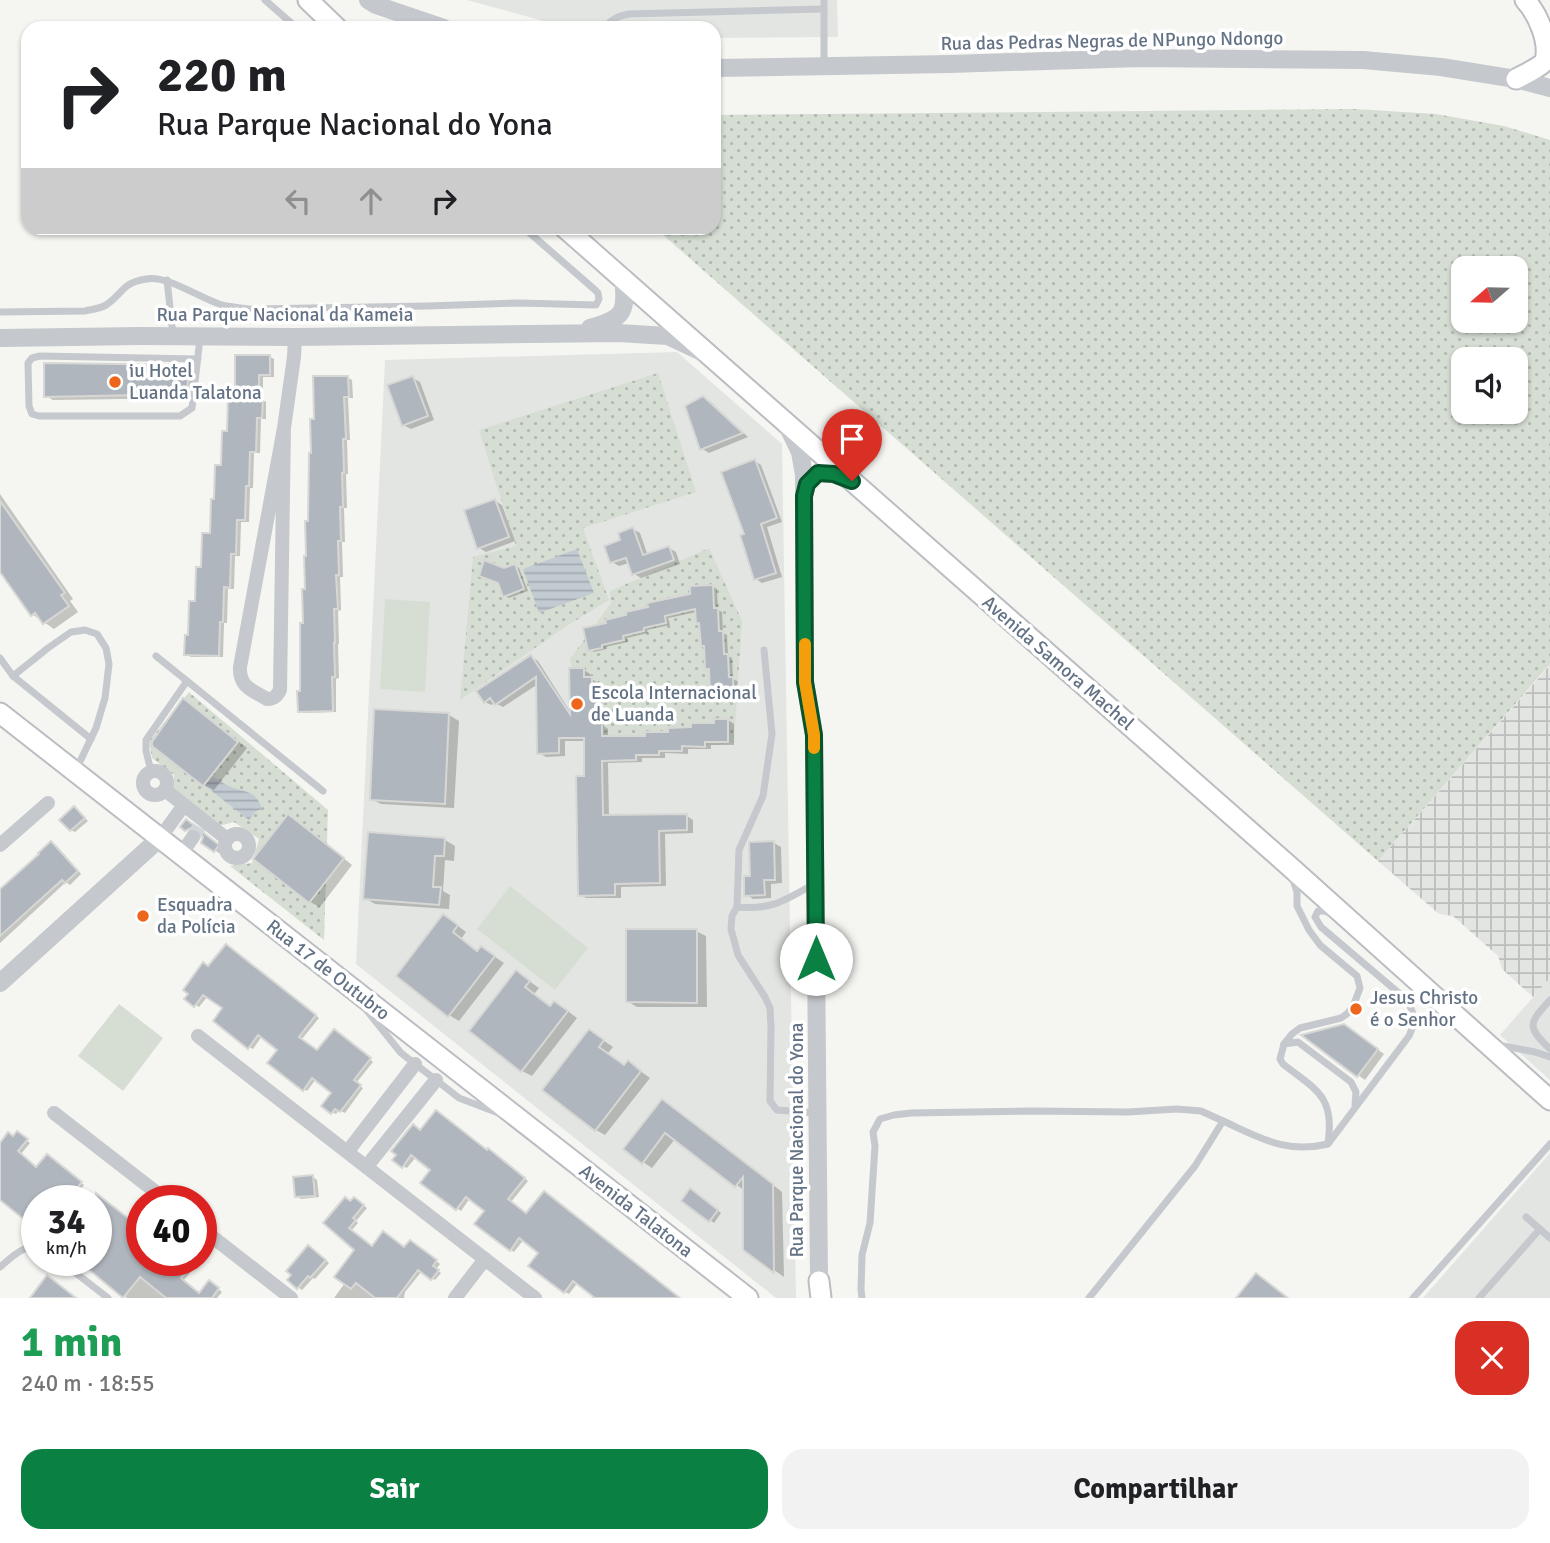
<!DOCTYPE html>
<html lang="pt">
<meta charset="utf-8">
<style>
:root{--surface:#fff;--page:#f2f2f2;--text:#202124;--muted:#757577;--accent:#0b8043}
body{margin:0;font-family:Signika,sans-serif;background:var(--page);color:var(--text);height:100vh;display:flex;flex-direction:column;font-size:26px;white-space:nowrap}
*{box-sizing:border-box;margin:0}
p{font-size:23px;color:var(--muted)}
.icon{flex:none;width:38px;height:38px;fill:none;stroke:currentColor;stroke-width:2;stroke-linecap:round;stroke-linejoin:round}
.map{position:relative;height:1298px;overflow:hidden}
.side{display:flex;flex-direction:column;background:var(--surface);flex:1}
.side>*{flex:none}
.guide{position:absolute;left:21px;top:21px;width:700px;height:214px;border-radius:21px;box-shadow:0 2px 5px #0004;background:#fff;color:var(--text);overflow:hidden}
.needle{width:46px;rotate:250deg}
.tools{position:absolute;left:1451px;top:256px;display:grid;gap:14px}
.tools a{display:grid;place-items:center;width:77px;height:77px;border-radius:14px;background:var(--surface);box-shadow:0 2px 5px #0004;font-size:35px}
.speed{position:absolute;left:21px;top:1185px;display:flex;gap:14px;font-size:35px;font-weight:700;text-align:center}
.speed>*{display:grid;place-content:center;width:91px;height:91px;border-radius:50%;background:var(--surface);box-shadow:0 2px 5px #0004;line-height:1}
.speed small{font-size:18px;font-weight:400}
.speed .limit{border:10px solid #d22;background:#fff;color:#111}
.pin{position:absolute;display:grid;place-items:center;width:60px;height:60px;color:#fff;margin:-72px -30px;border-radius:50% 50% 50% 0;rotate:-45deg;box-shadow:0 0 7px #0007}
.pin .icon{rotate:45deg}
.me{position:absolute;width:77px;margin:-38px;rotate:0deg;stroke-linejoin:round;filter:drop-shadow(0 0 5px #0008)}
.turn{display:flex;align-items:center;gap:24px;height:147px;padding:0 21px;font-size:32px}
.turn .icon{width:91px;height:91px;stroke-width:2.5}
.turn b{display:block;font-size:49px;line-height:60px}
.lanes{display:flex;align-items:center;height:66px;padding:0 21px;background:#0003;justify-content:center;gap:35px;direction:ltr}
.lanes .off{opacity:.35}
.round{display:grid;place-items:center;flex:none;width:74px;height:74px;border-radius:21px;background:var(--page)}
.headline{display:flex;align-items:center;justify-content:space-between;height:119px;padding:0 21px}
h1{font-size:42px;font-weight:800;line-height:52px;color:#1e9e55}
.action{display:flex;gap:14px;margin-top:auto;padding:14px 21px}
.action a{flex:1;height:80px;border-radius:21px;background:var(--accent);color:#fff;font-size:28px;font-weight:800;line-height:80px;text-align:center}
.action a+a{background:var(--page);color:var(--text)}
.map>svg:first-child{display:block}
</style>
<div class="map">
<svg width="1550" height="1298" viewBox="0 0 1550 1298">
<defs>
<pattern id="industrial-grid" width="8" height="8" patternUnits="userSpaceOnUse" patternTransform="scale(1.75)"><rect width="8" height="8" fill="#e3e5e3"/><path d="M0 4h8M4 0v8" fill="none" stroke="#bcbebe"/></pattern>
<pattern id="grass-dots" width="8" height="8" patternUnits="userSpaceOnUse" patternTransform="scale(1.75)"><rect width="8" height="8" fill="#d6ded3"/><path d="M2 2h.1M6 6h.1" fill="none" stroke="#b1b8b1" stroke-width="1.8" stroke-linecap="round"/></pattern>
<pattern id="water-rules" width="6" height="5" patternUnits="userSpaceOnUse" patternTransform="scale(1.75)"><rect width="6" height="5" fill="#c3cbd2"/><path d="M0 2.5h6" fill="none" stroke="#a2a9b0"/></pattern>
</defs>
<rect width="100%" height="100%" fill="#f5f6f2"/>
<g fill="#e3e5e3">
<path d="M467 0H837L838 37 714 38V28H569Z"/>
<path d="M677 352 782 444 796 1298H776L356 964 385 360Z"/>
<path d="M1550 978V1080L1500 1035Z"/>
<path d="M1550 1153V1298H1423Z"/>
</g>
<path fill="url(#industrial-grid)" d="M1550 665V978L1533 997 1502 969 1498 956 1453 916 1439 914 1378 861Z"/>
<g fill="url(#grass-dots)" fill-rule="evenodd">
<path d="M1355 109 1436 114 1504 126 1550 140V664L1378 861 655 228H714V115ZM1463 268H1516V320H1463ZM1463 359H1516V411H1463Z"/>
<path d="M658 373 696 492 583 528 609 600 565 627 460 700 473 557 516 546 479 430Z"/>
<path d="M709 548 742 621 734 743 589 756 570 659 611 603 610 591Z"/>
<path d="M189 692 328 810 324 940 230 866 252 863 259 839 234 822 219 826 173 790 174 775 152 758 149 741Z"/>
</g>
<g fill="#d6ded3">
<path d="M385 599 430 602 425 692 380 689Z"/>
<path d="M510 886 588 948 555 990 477 929Z"/>
<path d="M119 1004 163 1038 123 1091 78 1056Z"/>
</g>
<g fill="url(#water-rules)">
<path d="M577 549 594 593 539 613 523 569Z"/>
<path d="M211 775C217 779 224 784 231 787 247 793 256 790 262 809L256 811 249 820 204 785Z"/>
</g>
<g fill="#0003">
<path d="M269 356 274 359V377H263V400L266 402V419H261L260 453H254L253 488H250L249 522H241L240 556H235L234 589H228L227 623H224L223 657H191L186 654 203 569 211 535 216 501 237 399Z"/>
<path d="M189 367 196 371 194 398 53 400 46 396Z"/>
<path d="M348 378 352 380 353 398H348L350 440H347L348 474H346L347 508H344L345 542H342L343 577H340L341 610 338 611 339 644H338L339 678 336 679V712L304 713 299 711 302 693 316 421Z"/>
<path d="M413 378 420 382 434 420 411 429 403 425Z"/>
<path d="M703 398 711 402 748 437 709 453 701 448Z"/>
<path d="M755 461 761 465 782 522 767 527 782 577 762 583 756 579 746 535Z"/>
<path d="M0 494 73 599 70 601 78 612 54 629 32 614 0 568Z"/>
<path d="M495 501 502 505 515 541 486 552 479 548Z"/>
<path d="M633 529 640 533 648 556 669 548 676 552 680 564 641 578 633 573 629 563 619 566 612 562 623 541Z"/>
<path d="M515 566 519 568 528 591 509 598 505 596 504 569Z"/>
<path d="M712 586 717 589 718 610 722 612 723 633 727 635 728 656 732 658 733 679 737 681 738 701 724 702 720 699 719 693 712 691 711 670 701 624 697 612 668 618 670 625 647 630 648 633 627 638 628 642 605 647 606 649 594 652 590 650 608 624 692 595Z"/>
<path d="M531 657 538 661 571 713 584 670 590 674V678L598 683V703L603 706 604 726 608 729V738H647L716 725 728 720 734 724V745H711V749H688V754L665 753V758H642V762L608 763 609 817 687 816 693 820V833L665 834 666 886 621 887V898H586L580 895 586 778 585 741H565V756L546 757 539 753 538 684 503 707 495 703 491 705 485 702Z"/>
<path d="M183 700 193 706 247 748 214 790 204 785Z"/>
<path d="M449 715 459 721 454 808 381 804 371 799Z"/>
<path d="M74 808 88 821 75 832 71 830Z"/>
<path d="M289 817 299 822 352 865 320 907 310 902Z"/>
<path d="M203 833 223 849 219 853 203 842 204 837Z"/>
<path d="M445 840 455 846 454 861 445 860 443 891 450 895 449 909 375 904 365 898Z"/>
<path d="M51 843 56 845 81 874 70 885 66 882 0 943V891Z"/>
<path d="M774 843 781 847 782 883 771 884V898L753 899 746 894 752 877Z"/>
<path d="M453 922 466 932 461 939 479 952 482 948 504 963 459 1021 449 1015 398 976Z"/>
<path d="M696 931 706 936 707 1007H637L627 1001Z"/>
<path d="M230 948 319 1018 301 1040 318 1052 341 1035 373 1062 356 1083 363 1088 345 1113 339 1110 336 1114 332 1112 333 1092 316 1079 307 1091 304 1089 279 1050 262 1036 253 1049 249 1047 225 1008 208 996 199 1007 186 998 209 968Z"/>
<path d="M516 972 539 988 534 994 551 1007 565 1009 577 1018 532 1076 522 1071 471 1031Z"/>
<path d="M1351 1030 1384 1054 1365 1080 1358 1075Z"/>
<path d="M590 1031 613 1047 608 1053 625 1067 628 1062 650 1078 605 1135 596 1130Z"/>
<path d="M662 1101 672 1107 782 1192 784 1277 744 1249 745 1191 675 1139 652 1168 643 1162Z"/>
<path d="M421 1131 492 1152 528 1181 511 1202 527 1215 679 1298H592L594 1295 578 1282 569 1294 565 1292 531 1266 541 1252 524 1239 514 1252 511 1250 486 1211 470 1198 461 1211 457 1208 432 1169 416 1157 407 1168 403 1166Z"/>
<path d="M21 1136 30 1143 21 1154 37 1168 51 1158 84 1185 74 1198 78 1200H37L0 1198V1146Z"/>
<path d="M313 1177 317 1180 319 1197 301 1199 296 1196Z"/>
<path d="M695 1193 721 1213 714 1223 710 1220Z"/>
<path d="M358 1201 367 1208 356 1221 358 1223 351 1231 373 1248 405 1249 414 1244 440 1264 436 1269 441 1273 435 1280 422 1271 405 1292 404 1297 405 1298H334L345 1283 356 1250 326 1223 351 1203Z"/>
<path d="M313 1250 329 1263 315 1279 313 1278 302 1290 298 1287Z"/>
<path d="M80 1260H182L193 1269 183 1281 200 1295 213 1285 222 1292 217 1298H127Z"/>
</g>
<g fill="#b0b6bd" stroke="#d7d7d5" stroke-width="2">
<path d="M235 355H270V375H259V397L263 398 262 418H257L256 452H250L249 486H246L245 520H237L236 554H231L230 588 224 587 223 622H220L219 656 184 655 185 635H188L189 601H195L196 567H201L202 533H210L211 499H214L215 465H221L222 431H227L228 397H235Z"/>
<path d="M44 363 189 365 187 394 44 397Z"/>
<path d="M313 376H348L349 397H344L346 439H343L344 473H342L343 507H340L341 541H338L339 575H336L338 609H334L335 643H334L335 677H332L333 711 298 712 297 691H300V623H303L302 589H305L304 556H306L305 521H308L309 453H311L310 419H314Z"/>
<path d="M413 376 428 416 402 426 387 385Z"/>
<path d="M703 396 743 433 700 450 685 406Z"/>
<path d="M755 459 777 518 761 524 776 573 754 580 740 535 744 534 721 472Z"/>
<path d="M495 499 509 537 477 549 464 510Z"/>
<path d="M0 501 65 593 61 595 69 606 43 624 35 613 31 616 0 572Z"/>
<path d="M633 527 643 555 669 546 674 560 632 575 626 558 610 563 604 546 620 540 618 533Z"/>
<path d="M484 560 504 568 515 564 524 589 503 597 498 583 479 576Z"/>
<path d="M713 585 714 608H718L719 631H723L724 654H728L729 677H733L734 700H718V691L710 692 709 669H705L704 646H701L699 623H696L695 609 665 616 666 623 644 628V631L623 636 624 640 602 645V648L588 651 583 628 606 623 605 620 626 615V612L648 607 647 603 690 594V586Z"/>
<path d="M531 655 570 714 569 668H584V677H592V700H597L598 723H602V736H645V732H668V728L691 727V723H714V719H728V742H705V747L682 746V751H659V755H636V760L602 761 603 815 687 814V830L659 831 660 883 615 884V895L578 896 576 776H584V738H559V753L537 754 536 677 495 705 490 698 484 703 476 691Z"/>
<path d="M183 698 238 742 203 786 152 746V742Z"/>
<path d="M374 709 449 713 445 804 370 800Z"/>
<path d="M74 806 85 818 70 831 59 820Z"/>
<path d="M288 814 344 858 309 903 253 859Z"/>
<path d="M186 819 219 845 214 852 201 843 203 837 199 830 193 827 185 831 180 827Z"/>
<path d="M368 832 445 838 444 856H435L433 887H441L439 905 363 899Z"/>
<path d="M51 841 78 871 65 883 62 880 0 936V889L39 854 38 853Z"/>
<path d="M774 841 775 880H764L765 895 744 896V876H750L749 842Z"/>
<path d="M443 914 458 925 453 932 477 951 481 946 495 956 448 1017 396 976Z"/>
<path d="M626 929H697V1003L626 1002Z"/>
<path d="M226 944 316 1015 299 1037 317 1050 334 1029 371 1058 354 1080 361 1085 340 1112 335 1109 331 1114 321 1106 331 1093 312 1078 303 1091 267 1063 277 1050 258 1035 248 1049 213 1021 222 1008 203 995 194 1007 184 999 188 994 183 990 203 962 208 966Z"/>
<path d="M516 970 530 981 525 987 550 1006 554 1001 568 1011 521 1072 469 1031Z"/>
<path d="M1344 1024 1378 1049 1357 1077 1301 1035Z"/>
<path d="M589 1029 604 1040 599 1047 624 1065 628 1060 641 1071 595 1131 542 1090Z"/>
<path d="M662 1099 773 1184 774 1273 743 1250V1177L735 1187 665 1133 642 1164 623 1149Z"/>
<path d="M436 1110 487 1150 488 1148 525 1178 508 1199 526 1213 544 1191 680 1298H595L573 1281 564 1293 528 1266 538 1253 519 1238 510 1251 474 1224 484 1211 466 1197 456 1210 420 1183 430 1170 411 1155 402 1168 392 1160 396 1155 391 1151 413 1124 420 1130Z"/>
<path d="M17 1131 28 1139 18 1151 36 1167 47 1154 82 1182 67 1200H37V1230L0 1200V1143L8 1132 13 1136Z"/>
<path d="M313 1175 315 1196 295 1197 293 1177Z"/>
<path d="M690 1188 718 1210 709 1222 681 1201Z"/>
<path d="M96 1193 142 1229V1260H183L191 1266 181 1278 199 1293 209 1280 219 1288 212 1298H166L140 1277 123 1298 87 1268 94 1260H96Z"/>
<path d="M345 1197 350 1201 354 1197 364 1205 353 1218 356 1220 349 1228 372 1246 383 1231 404 1247 410 1240 437 1260 433 1266 439 1270 431 1280 418 1270 397 1298H375L356 1283 351 1289 334 1277 354 1250 323 1223Z"/>
<path d="M308 1245 326 1260 310 1278 308 1276 297 1289 287 1280 291 1275 286 1271Z"/>
<path d="M1256 1273 1288 1298H1236Z"/>
<path d="M47 1275 76 1298H30Z"/>
</g>
<g fill="none" stroke-linecap="round" stroke-linejoin="round">
<path stroke="#d0d5d7" stroke-width="14" stroke-dasharray="14 7" stroke-linecap="butt" d="M193 837 199 827"/>
<g stroke="#babdc2" stroke-width="23">
<g id="secondary">
<path d="M308 0 337 28"/>
<path d="M1516 79C1523 75 1541 67 1545 61 1550 42 1538 14 1525 0"/>
<path d="M565 228 1288 865 1550 1100"/>
<path d="M0 713 748 1298"/>
<path d="M819 1281 821 1298"/>
</g>
</g>
<g stroke="#c5c8cc" stroke-width="7">
<path d="M265 0 297 28"/>
<path d="M824 0V66"/>
<path d="M604 28C612 19 618 16 629 14L824 9"/>
<path d="M167 280 173 335"/>
<path d="M0 312 85 311C92 309 100 309 106 305 123 294 121 283 146 279 168 275 199 298 222 305 230 307 240 308 249 309L427 306 519 303 596 305 599 299 598 293 594 289 524 228"/>
<path d="M198 359 40 356 32 358 28 363 29 406 32 414 39 416H180L192 408 200 338"/>
<path d="M764 650 772 734 763 796 739 850 737 907 732 916 731 929 738 955 765 997 770 1008 771 1027 770 1101 777 1110 817 1113"/>
<path d="M156 656 187 681"/>
<path d="M0 658 13 676 91 739"/>
<path d="M13 676 48 648 71 632 85 630 97 634 106 648 109 664 105 698 96 728 75 772"/>
<path d="M151 771 146 751V740L187 681 323 791"/>
<path d="M737 907C771 910 784 901 812 885"/>
<path d="M1550 1000C1529 1023 1526 1027 1550 1049"/>
<path d="M364 1007 401 1053 436 1080 459 1098 501 1114"/>
<path d="M1284 1044 1292 1034 1300 1028 1341 1018 1348 1013 1354 1004 1360 988 1357 976 1320 945 1309 930 1297 906V892L1292 877"/>
<path d="M1498 1045 1535 1052 1550 1057"/>
<path d="M1223 1121C1260 1138 1286 1154 1328 1144L1409 1036C1416 1021 1415 1015 1407 1000L1321 927 1315 917 1318 911H1324L1333 914"/>
<path d="M1328 1143C1335 1096 1316 1090 1283 1064L1280 1059 1284 1044 1298 1042 1351 1082 1356 1092 1355 1105"/>
<path d="M1526 1217 1550 1238"/>
<path d="M59 1260 108 1298"/>
<path d="M0 1267C12 1257 21 1247 37 1246"/>
<path d="M862 1298 861 1290 862 1255 870 1223 875 1146 873 1132 880 1119 894 1115 911 1113 1033 1111 1128 1112 1177 1109 1201 1111 1223 1121 1195 1166 1089 1298"/>
<path d="M1413 1298 1550 1144"/>
<path d="M1479 1298 1540 1229"/>
</g>
<g stroke="#c5c8cc" stroke-width="14">
<path d="M284 428 280 690C277 696 274 699 267 699 252 690 239 687 240 667L284 428 294 357 295 337"/>
<circle cx="155" cy="783" r="12"/>
<path d="M165 790 227 839"/>
<circle cx="237" cy="846" r="12"/>
<path d="M160 838 184 805"/>
<path d="M0 845 48 803"/>
<path d="M181 854 193 837"/>
<path d="M198 1036 535 1298"/>
<path d="M54 1113 166 1200"/>
<path d="M348 1151 415 1064"/>
<path d="M367 1166 436 1080"/>
<path d="M201 1228 291 1298"/>
<path d="M455 1298 485 1259"/>
</g>
<g stroke="#c5c8cc" stroke-width="18">
<path d="M368 0 376 5 444 28"/>
<path d="M714 68 950 64 1140 58 1363 60 1441 67 1516 79 1550 88"/>
<path d="M590 328C625 318 627 312 623 277"/>
<path d="M0 338 140 336 295 337 618 333 668 336 700 351"/>
<path d="M788 427 800 452 804 475 805 682 814 735 819 1281"/>
<path d="M805 492 807 484 818 473 834 474 852 481"/>
<path d="M0 983 160 838"/>
</g>
<use href="#secondary" stroke="#fff" stroke-width="19"/>
</g>
<g fill="none" stroke-linecap="round" stroke-linejoin="round">
<g stroke="#07532c" stroke-width="18">
<path id="route" d="M816 959 814 735 805 682 804 496 807 484 818 473 834 474 852 481"/>
</g>
<use href="#route" stroke="#0b8043" stroke-width="12"/>
<path stroke="#f59e0b" stroke-width="12" d="M805 644V682L814 735V748"/>
</g>
<g fill="#ed661b" stroke="#fff" stroke-width="2.5">
<circle cx="115" cy="382" r="7"/>
<circle cx="577" cy="704" r="7"/>
<circle cx="143" cy="916" r="7"/>
<circle cx="1356" cy="1009" r="7"/>
</g>
<g text-anchor="middle" dominant-baseline="central" stroke-width="7" stroke-linejoin="round" paint-order="stroke">
<g font-size="19" fill="#637285" stroke="#fff">
<text transform="translate(1112 41) rotate(-1)">Rua das Pedras Negras de NPungo Ndongo</text>
<text x="285" y="315">Rua Parque Nacional da Kameia</text>
<text transform="translate(1058 663) rotate(41)">Avenida Samora Machel</text>
<text transform="translate(328 970) rotate(38)">Rua 17 de Outubro</text>
<text transform="translate(797 1140) rotate(-90)">Rua Parque Nacional do Yona</text>
<text transform="translate(636 1211) rotate(38)">Avenida Talatona</text>
</g>
<g font-size="19" fill="#637285" stroke="#fff" text-anchor="start">
<text x="129" y="371">iu Hotel<tspan x="129" dy="22">Luanda Talatona</tspan></text>
<text x="591" y="693">Escola Internacional<tspan x="591" dy="22">de Luanda</tspan></text>
<text x="157" y="905">Esquadra<tspan x="157" dy="22">da Polícia</tspan></text>
<text x="1370" y="998">Jesus Christo<tspan x="1370" dy="22">é o Senhor</tspan></text>
</g>
</g>
</svg>
<div class="tools">
<a><svg class="needle" viewBox="-14 -14 28 28"><path d="M0-13l5 13h-10z" fill="#e53935"/><path d="M0 13l5-13h-10z" fill="#757577"/></svg></a>
<a><svg class="icon" aria-label="sound" viewBox="0 0 24 24"><path d="M4 9h4l5-4v14l-5-4H4zM17 9q2 3 0 6"/></svg></a>
</div>
<div class="speed"><div>34<small>km/h</small></div><div class="limit">40</div></div>
<div class="pin" style="left:852px;top:481px;background:#d93025"><svg class="icon" aria-label="arrive" viewBox="0 0 24 24"><path d="M6 21V4h12l-3 4 3 4H6"/></svg></div>
<svg class="me" style="left:816px;top:959px" viewBox="-20 -20 40 40"><circle r="19" fill="#fff"/><path d="M0-13L10 11 0 6-10 11z" fill="#0b8043"/></svg>
<div class="guide">
<div class="turn"><svg class="icon" aria-label="right" viewBox="0 0 24 24"><path d="M7 20v-9h11M14 6l5 5-5 5"/></svg><div><b>220 m</b>Rua Parque Nacional do Yona</div></div>
<div class="lanes"><svg class="icon off" aria-label="left" viewBox="0 0 24 24"><path d="M17 20v-9H6M10 6l-5 5 5 5"/></svg><svg class="icon off" aria-label="ahead" viewBox="0 0 24 24"><path d="M12 20V5M6 11l6-6 6 6"/></svg><svg class="icon" aria-label="right" viewBox="0 0 24 24"><path d="M7 20v-9h11M14 6l5 5-5 5"/></svg></div>
</div>
</div>
<section class="side">
<div class="headline"><div><h1>1 min</h1><p>240 m · 18:55</p></div><a class="round" style="background:#d93025;color:#fff"><svg class="icon" aria-label="close" viewBox="0 0 24 24"><path d="M6 6l12 12M18 6L6 18"/></svg></a></div>
<div class="action"><a>Sair</a><a>Compartilhar</a></div>
</section>
